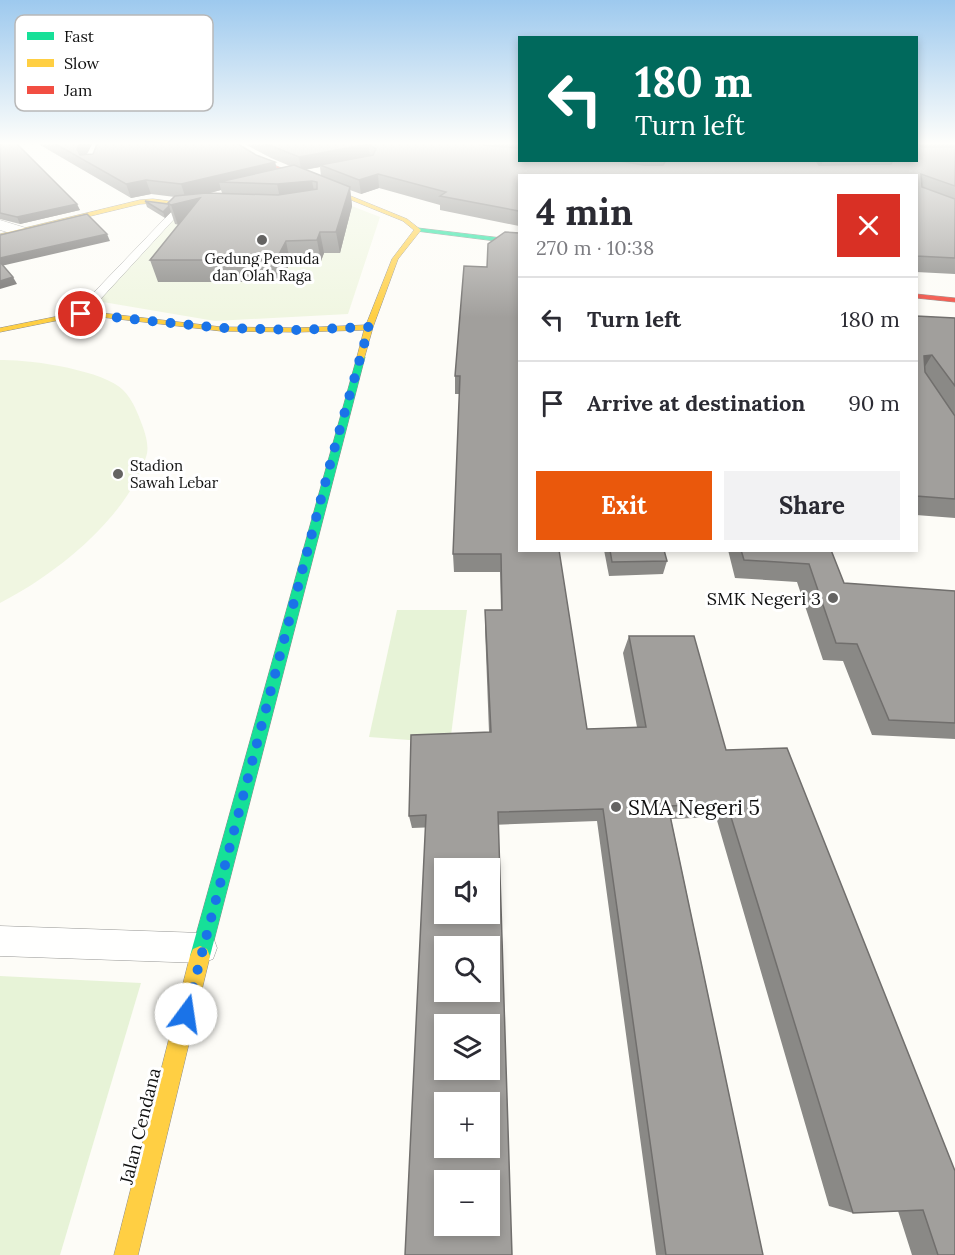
<!DOCTYPE html>
<meta charset="utf-8">
<style>
:root{--surface:#fff;--page:#f2f2f3;--text:#2b2b33;--muted:#7c7c81;--line:#e1e1e2;--accent:#ea580c}
body{margin:0;font-family:Lora,serif;background:var(--page);color:var(--text);height:100vh;display:flex;flex-direction:column;font-size:22px;white-space:nowrap}
*{box-sizing:border-box;margin:0}
p{font-size:20px;color:var(--muted)}
.icon{flex:none;width:33px;height:33px;fill:none;stroke:currentColor;stroke-width:2;stroke-linecap:round;stroke-linejoin:round}
.map{position:relative;flex:1;overflow:hidden}
.details{position:absolute;left:518px;top:174px;width:400px;height:378px;display:flex;flex-direction:column;background:var(--surface);border-radius:0px;box-shadow:0 3px 9px #0003}
.details>*{flex:none}
.top-card{position:absolute;left:518px;top:36px;width:400px;height:126px;border-radius:0px;box-shadow:0 3px 9px #0003;background:#00695c;color:#fff;overflow:hidden}
.tools{position:absolute;left:434px;top:858px;display:grid;gap:12px}
.tools a{display:grid;place-items:center;width:66px;height:66px;border-radius:0px;background:var(--surface);box-shadow:0 3px 9px #0003;font-size:30px}
.pin{position:absolute;display:grid;place-items:center;width:51px;height:51px;color:#fff;margin:-26px;border:3px solid #fff;border-radius:50%;box-shadow:0 2px 6px #0007}
.me{position:absolute;width:66px;margin:-33px;rotate:14deg;stroke-linejoin:round;filter:drop-shadow(0 0 4px #0008)}
.turn{display:flex;align-items:center;gap:21px;height:126px;padding:0 18px;font-size:27px}
.turn .icon{width:78px;height:78px;stroke-width:2.5}
.turn b{display:block;font-size:42px;line-height:51px}
.round{display:grid;place-items:center;flex:none;width:63px;height:63px;border-radius:0px;background:var(--page)}
.overview{display:flex;align-items:center;justify-content:space-between;height:102px;padding:0 18px}
h1{font-size:36px;font-weight:700;line-height:45px}
.primary-button{display:flex;gap:12px;margin-top:auto;padding:12px 18px}
.primary-button a{flex:1;height:69px;border-radius:0px;background:var(--accent);color:#fff;font-size:24px;font-weight:700;line-height:69px;text-align:center}
.primary-button a+a{background:var(--page);color:var(--text)}
ul{padding:0;list-style:none}
li{display:flex;align-items:center;gap:18px;height:84px;padding:0 18px;border-top:2px solid var(--line)}
li div{flex:1}
li b{display:block;font-size:22px}
li em{font-style:normal}
.map>svg:first-child{display:block}
</style>
<div class="map">
<svg width="955" height="1255" viewBox="0 0 955 1255">
<rect width="100%" height="100%" fill="#fdfcf7"/>
<g fill="#e7f3d7">
<path d="M397 610H467L450 743 369 737Z"/>
<path d="M0 976 141 983 60 1255H0Z"/>
</g>
<g fill="#f0f6e1">
<path d="M290 182 380 217 348 314 215 321 97 301 177 212Z"/>
<path d="M0 360C28 359 104 370 123 390 132 399 137 411 141 422 145 432 150 447 146 457 127 518 55 575 0 603Z"/>
</g>
<g fill="none" stroke-linecap="round" stroke-linejoin="round">
<g stroke="#979795" stroke-width="1">
<g id="lane">
<path d="M198 205 201 206V210L176 217 85 316H77L75 313 77 310 170 213Z"/>
<path d="M0 926 202 933 213 937 217 948 213 959 202 963 0 956Z"/>
</g>
</g>
<g stroke="#979795" stroke-width="1">
<g id="street">
<path d="M478 142H490L493 150 519 151V159L484 156Z"/>
<path d="M0 220 26 228 28 231 20 236 0 230Z"/>
</g>
</g>
<g stroke="#8e8d8b" stroke-width="1">
<g id="fast">
<path d="M418 228 519 240V244L416 231Z"/>
<path d="M361 354 365 357 210 956 207 963 200 966 193 963 190 956 357 357Z"/>
</g>
</g>
<g stroke="#8e8d8b" stroke-width="1">
<g id="slow">
<path d="M331 188 407 219 421 230 398 259 373 327 364 359 357 357 364 330 297 332 221 331 84 315 0 332V328L84 311 221 327 297 328 366 325 392 259 414 230 403 221 329 191Z"/>
<path d="M212 197 214 200 183 207 153 203 140 204 0 238V234L140 200 153 199 183 203Z"/>
<path d="M200 946 207 949 210 956 138 1255H114L190 956 193 949Z"/>
</g>
</g>
<g stroke="#8e8d8b" stroke-width="1">
<g id="jam">
<path d="M227 142H232L267 162 334 190 329 191 263 164Z"/>
<path d="M916 294 955 298V302L916 298Z"/>
</g>
</g>
<use href="#lane" fill="#fffffe" fill-rule="evenodd"/>
<use href="#street" fill="#fffffe" fill-rule="evenodd"/>
<use href="#fast" fill="#16e098" fill-rule="evenodd"/>
<use href="#slow" fill="#ffcf43" fill-rule="evenodd"/>
<use href="#jam" fill="#f24e42" fill-rule="evenodd"/>
</g>
<g fill="#8a8986" fill-rule="evenodd">
<path d="M0 142 80 210 20 224 0 219Z"/>
<path d="M35 142H93L87 154 256 155 275 162 277 169 290 166 271 158 241 142H482L484 145 494 146 491 142H519V160L632 163 619 160H916V142H955V274L916 272V176H519V226L440 210V205L379 188 361 194 350 190 352 206 340 253H324L321 261 290 262 281 282H158L150 260 179 225 175 224 171 212 165 218 147 207 145 201 168 204 175 197 151 194 131 198ZM320 167 321 176 305 170ZM221 190 222 193H210Z"/>
<path d="M487 267 519 550 587 729 637 727 623 653 629 636 726 750 955 1255H912L898 1211 853 1213 829 1206 716 817 671 819 763 1255H656L597 821 412 828 409 816 489 732 485 628V610H501L500 572H454L453 554 460 394H455V376Z"/>
<path d="M916 316 955 318V518L916 515Z"/>
<path d="M604 550H664L667 561 663 574 609 576Z"/>
<path d="M728 550H831L844 583 955 591V739L872 735 843 661 823 660 797 582 735 578Z"/>
</g>
<g fill="#716f6d">
<path d="M81 142H93L84 160 82 159 77 149Z"/>
<path d="M369 144 370 157 320 165V167L301 170 299 157Z"/>
<path d="M819 160H823L820 170 817 162Z"/>
<path d="M275 162 278 176 219 182 221 190 186 199 181 184Z"/>
<path d="M378 174 379 188 361 194 359 180Z"/>
<path d="M146 180 151 194 131 198 126 184Z"/>
<path d="M312 181 316 200 281 203 277 184Z"/>
<path d="M350 187 352 206 340 253 336 232Z"/>
<path d="M200 198 207 218 178 225 171 205Z"/>
<path d="M77 204 80 210 20 224 17 217Z"/>
<path d="M169 206 171 212 165 218 163 212Z"/>
<path d="M320 232 324 253 321 261 317 240Z"/>
<path d="M107 234 110 241 1 266 0 264V258Z"/>
<path d="M286 241 290 262 281 282 276 260Z"/>
<path d="M13 277 17 284 0 289V281Z"/>
<path d="M932 355 921 373 924 356Z"/>
</g>
<g fill="#a19f9c" stroke="#716f6d" stroke-width="1.5" fill-rule="evenodd">
<path d="M0 142H15L77 204 17 217 0 213Z"/>
<path d="M52 142H81L77 149 80 155 93 154 98 142H235L256 155 275 162 181 184 146 180 126 184Z"/>
<path d="M262 142H482L484 145 519 148V160H613L644 165H663L665 162 663 160H819L817 162 819 165 891 164 893 160H916V142H920V145L922 147H955V186L921 174 922 187 955 199V258L916 256V176H519V211L440 196 446 192 378 174 359 180 320 165 373 155 376 149 369 144 299 157Z"/>
<path d="M294 165 350 187 336 232H320L317 240 286 241 276 260H150L200 198 171 205 168 203 175 196 206 193 278 195 317 189V182L312 181 277 184 219 182Z"/>
<path d="M145 201 168 204 169 206 163 212Z"/>
<path d="M87 214 107 234 0 258V235Z"/>
<path d="M505 232 519 233V550H559L587 729 646 727 629 636H694L726 750 787 748 955 1171V1255H938L923 1210 853 1213 727 804 668 806 763 1255H666L603 809 498 812 512 1255H405L426 815 409 816 411 735 491 732 485 610H502L501 554H453L460 376H455L464 266 487 267 488 244ZM444 868H489V914H444ZM444 946H489V992H444ZM444 1024H489V1070H444ZM444 1102H489V1148H444ZM444 1180H489V1226H444Z"/>
<path d="M0 262 13 277 0 281Z"/>
<path d="M916 316 955 318V386L932 355 924 356 925 372 955 416V499L916 496Z"/>
<path d="M610 550H664L667 561 612 562Z"/>
<path d="M741 550H831L844 583 955 591V723L889 720 857 644 836 643 809 564 744 560Z"/>
</g>
<linearGradient id="sky" x2="0" y2="1"><stop stop-color="#9dc9ee"/><stop offset="0.45" stop-color="#fefefb"/><stop offset="1" stop-color="#fefefb" stop-opacity="0"/></linearGradient>
<rect width="955" height="318" fill="url(#sky)"/>
<g fill="none" stroke-linecap="round" stroke-linejoin="round">
<path stroke="#1a73e8" stroke-width="10" stroke-dasharray="0 18" d="M81 314 221 328 297 330 369 327 332 457 186 1014"/>
</g>
<g fill="#646362" stroke="#fff" stroke-width="2">
<circle cx="262" cy="240" r="6"/>
<circle cx="118" cy="474" r="6"/>
<circle cx="833" cy="598" r="6"/>
<circle cx="616" cy="807" r="6"/>
</g>
<g text-anchor="middle" dominant-baseline="central" stroke-width="6" stroke-linejoin="round" paint-order="stroke">
<g font-size="15" fill="#111" stroke="#fff">
<text x="262" y="258">Gedung Pemuda<tspan x="262" dy="17">dan Olah Raga</tspan></text>
<text x="130" y="465" text-anchor="start">Stadion<tspan x="130" dy="17">Sawah Lebar</tspan></text>
</g>
<g font-size="18" fill="#111" stroke="#fff" text-anchor="end">
<text x="821" y="598">SMK Negeri 3</text>
</g>
<g font-size="18" fill="#111" stroke="#fff">
<text transform="translate(140 1126) rotate(-76)">Jalan Cendana</text>
</g>
<g font-size="21" fill="#111" stroke="#fff" text-anchor="start">
<text x="628" y="807">SMA Negeri 5</text>
</g>
</g>
<rect x="15" y="15" width="198" height="96" rx="9" fill="#fff" stroke="#b8b8b8" stroke-width="1.5"/>
<rect x="27" y="32" width="27" height="8" fill="#16e098"/>
<rect x="27" y="59" width="27" height="8" fill="#ffcf43"/>
<rect x="27" y="86" width="27" height="8" fill="#f24e42"/>
<g font-size="16" fill="#111">
<text x="64" y="42">Fast</text>
<text x="64" y="69">Slow</text>
<text x="64" y="96">Jam</text>
</g>
</svg>
<div class="tools">
<a><svg class="icon" aria-label="sound" viewBox="0 0 24 24"><path d="M4 9h4l5-4v14l-5-4H4zM17 9q2 3 0 6"/></svg></a>
<a><svg class="icon" aria-label="search" viewBox="0 0 24 24"><circle cx="10" cy="10" r="6"/><path d="M15 15l6 6"/></svg></a>
<a><svg class="icon" aria-label="layers" viewBox="0 0 24 24"><path d="M12 4l9 5-9 5-9-5zM3 14l9 5 9-5"/></svg></a>
<a>+</a>
<a>−</a>
</div>
<div class="pin" style="left:81px;top:314px;background:#d93025"><svg class="icon" aria-label="arrive" viewBox="0 0 24 24"><path d="M6 21V4h12l-3 4 3 4H6"/></svg></div>
<svg class="me" style="left:186px;top:1014px" viewBox="-20 -20 40 40"><circle r="19" fill="#fff"/><path d="M0-13L10 11 0 6-10 11z" fill="#1a73e8"/></svg>
<div class="top-card">
<div class="turn"><svg class="icon" aria-label="left" viewBox="0 0 24 24"><path d="M17 20v-9H6M10 6l-5 5 5 5"/></svg><div><b>180 m</b>Turn left</div></div>
</div>
<section class="details">
<div class="overview"><div><h1>4 min</h1><p>270 m · 10:38</p></div><a class="round" style="background:#d93025;color:#fff"><svg class="icon" aria-label="close" viewBox="0 0 24 24"><path d="M6 6l12 12M18 6L6 18"/></svg></a></div>
<ul>
<li><svg class="icon" aria-label="left" viewBox="0 0 24 24"><path d="M17 20v-9H6M10 6l-5 5 5 5"/></svg><div><b>Turn left</b></div><em>180 m</em></li>
<li><svg class="icon" aria-label="arrive" viewBox="0 0 24 24"><path d="M6 21V4h12l-3 4 3 4H6"/></svg><div><b>Arrive at destination</b></div><em>90 m</em></li>
</ul>
<div class="primary-button"><a>Exit</a><a>Share</a></div>
</section>
</div>
